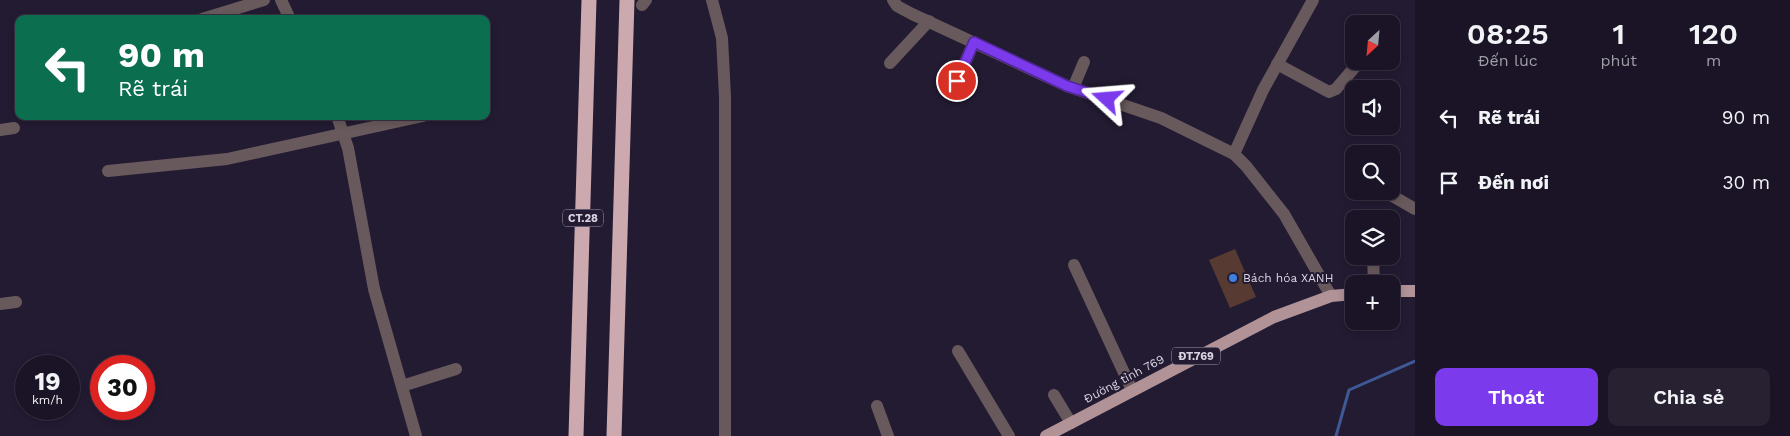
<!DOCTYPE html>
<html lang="vi">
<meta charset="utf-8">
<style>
:root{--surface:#1a1426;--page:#272132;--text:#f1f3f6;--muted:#9f9ea7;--line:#383343;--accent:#7c3aed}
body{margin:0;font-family:"Work Sans",sans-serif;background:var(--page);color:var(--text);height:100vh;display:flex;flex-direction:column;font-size:19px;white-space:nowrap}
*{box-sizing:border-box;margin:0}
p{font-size:16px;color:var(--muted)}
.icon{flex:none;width:28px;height:28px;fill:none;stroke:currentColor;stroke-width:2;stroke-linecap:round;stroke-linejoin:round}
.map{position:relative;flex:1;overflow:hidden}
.details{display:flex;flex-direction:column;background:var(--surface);width:375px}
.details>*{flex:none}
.banner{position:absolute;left:15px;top:15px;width:475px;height:105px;border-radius:10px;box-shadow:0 2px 8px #0003,0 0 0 1px var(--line);background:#0b6e4f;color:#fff;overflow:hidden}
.needle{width:32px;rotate:206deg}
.buttons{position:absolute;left:1345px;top:15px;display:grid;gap:10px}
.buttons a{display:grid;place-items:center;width:55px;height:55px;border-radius:10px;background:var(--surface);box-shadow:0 2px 8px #0003,0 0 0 1px var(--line);font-size:25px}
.speed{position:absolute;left:15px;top:355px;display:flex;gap:10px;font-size:25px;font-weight:700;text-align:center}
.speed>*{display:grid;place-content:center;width:65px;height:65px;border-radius:50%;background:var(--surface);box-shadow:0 2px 8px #0003,0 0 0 1px var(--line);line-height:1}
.speed small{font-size:12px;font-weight:400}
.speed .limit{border:8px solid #d22;background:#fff;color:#111}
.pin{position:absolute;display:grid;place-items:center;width:42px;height:42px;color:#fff;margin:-21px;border:2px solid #fff;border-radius:50%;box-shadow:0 1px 5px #0007}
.me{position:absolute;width:55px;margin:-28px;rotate:289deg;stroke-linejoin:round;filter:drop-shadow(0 0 4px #0008)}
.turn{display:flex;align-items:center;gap:18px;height:105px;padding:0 20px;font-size:22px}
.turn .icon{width:65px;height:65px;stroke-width:2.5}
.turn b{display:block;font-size:35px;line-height:42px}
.eta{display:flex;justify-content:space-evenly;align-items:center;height:85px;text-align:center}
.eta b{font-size:30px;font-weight:600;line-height:35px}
.primary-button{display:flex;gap:10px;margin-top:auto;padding:10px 20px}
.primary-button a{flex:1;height:58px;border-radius:10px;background:var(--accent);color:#fff;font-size:20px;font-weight:600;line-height:58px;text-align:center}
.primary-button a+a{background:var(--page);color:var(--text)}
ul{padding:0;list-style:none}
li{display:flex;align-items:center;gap:15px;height:65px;padding:0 20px}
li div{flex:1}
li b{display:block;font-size:19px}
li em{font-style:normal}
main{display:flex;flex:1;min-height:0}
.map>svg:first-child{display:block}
</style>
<main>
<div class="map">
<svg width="1415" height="436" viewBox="0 0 1415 436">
<rect width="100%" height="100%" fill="#231b32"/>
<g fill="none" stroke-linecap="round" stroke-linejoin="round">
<path stroke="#3e5995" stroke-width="3" d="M1336 436 1349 390 1415 361"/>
</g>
<path fill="#573a32" d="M1235 249 1256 297 1230 308 1209 260Z"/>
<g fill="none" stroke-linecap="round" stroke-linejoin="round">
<g stroke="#68595c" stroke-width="12">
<path d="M281 0 290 19"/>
<path d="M712 0 722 38 725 97V436"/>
<path d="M893 0 897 6 912 14 1067 86 1161 118 1234 154 1246 166 1284 214 1331 296"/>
<path d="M642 5 646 0"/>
<path d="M202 19 264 0"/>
<path d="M890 63 929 21"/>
<path d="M1277 64 1329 92 1336 89 1360 61"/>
<path d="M957 81 974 42"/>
<path d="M1073 88 1084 62"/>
<path d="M337 116 348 148 374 289 416 436"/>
<path d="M0 130 14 128"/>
<path d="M1234 154 1263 90 1313 0"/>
<path d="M108 171 227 159 423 116"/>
<path d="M1384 191 1415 209"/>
<path d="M1373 256 1374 284"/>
<path d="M1074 265 1132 390"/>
<path d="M0 304 16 302"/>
<path d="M958 351 1009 436"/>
<path d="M402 386 456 369"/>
<path d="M1054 395 1071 423"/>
<path d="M877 406 888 436"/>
</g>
<g stroke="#b09297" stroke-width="12">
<path d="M1391 291H1415"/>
<path d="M1046 436 1274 317 1331 296 1354 294"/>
</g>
<g stroke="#cca8af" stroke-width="15">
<path d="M576 436 589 0"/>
<path d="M614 436 627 0"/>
</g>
</g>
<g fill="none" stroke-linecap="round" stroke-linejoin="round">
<g stroke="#51269a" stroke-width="12">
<path id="route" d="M957 81 974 42 1067 86 1107 99"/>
</g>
<use href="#route" stroke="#7c3aed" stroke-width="9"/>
</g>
<circle fill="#3f7fe0" stroke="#231b32" stroke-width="2" cx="1233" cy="278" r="5"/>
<g text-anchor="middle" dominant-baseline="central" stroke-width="4" stroke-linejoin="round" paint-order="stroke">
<g fill="#231b32" stroke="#a29cae" stroke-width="1">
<rect x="563" y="209.5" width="40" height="17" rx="4"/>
<rect x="1172" y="347.5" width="48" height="17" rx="4"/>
</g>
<g font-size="11" font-weight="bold" fill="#d9d4e3">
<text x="583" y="218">CT.28</text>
<text x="1196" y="356">ĐT.769</text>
</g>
<g font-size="12" fill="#d9d4e3" stroke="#231b32" text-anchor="start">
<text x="1243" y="278">Bách hóa XANH</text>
</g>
<g font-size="12" fill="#d9d4e3" stroke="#231b32">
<text transform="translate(1124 379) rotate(-28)">Đường tỉnh 769</text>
</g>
</g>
</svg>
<div class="buttons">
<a><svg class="needle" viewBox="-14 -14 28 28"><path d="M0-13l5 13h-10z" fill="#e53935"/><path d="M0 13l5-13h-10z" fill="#9f9ea7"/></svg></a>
<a><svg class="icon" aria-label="sound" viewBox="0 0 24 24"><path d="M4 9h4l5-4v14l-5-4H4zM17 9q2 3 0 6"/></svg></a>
<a><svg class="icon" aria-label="search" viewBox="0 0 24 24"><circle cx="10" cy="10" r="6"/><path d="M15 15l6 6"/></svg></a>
<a><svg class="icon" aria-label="layers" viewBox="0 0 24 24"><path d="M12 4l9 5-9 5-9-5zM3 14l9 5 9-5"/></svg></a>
<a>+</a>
</div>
<div class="speed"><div>19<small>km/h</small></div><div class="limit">30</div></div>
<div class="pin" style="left:957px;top:81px;background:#d93025"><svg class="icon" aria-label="arrive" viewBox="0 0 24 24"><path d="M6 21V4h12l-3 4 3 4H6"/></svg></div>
<svg class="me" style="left:1107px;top:99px" viewBox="-20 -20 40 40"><path d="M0-17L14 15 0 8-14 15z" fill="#7c3aed" stroke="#fff" stroke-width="4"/></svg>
<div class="banner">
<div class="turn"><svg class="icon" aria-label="left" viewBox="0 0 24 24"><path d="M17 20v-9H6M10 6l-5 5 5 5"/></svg><div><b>90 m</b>Rẽ trái</div></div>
</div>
</div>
<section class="details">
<div class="eta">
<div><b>08:25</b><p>Đến lúc</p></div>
<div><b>1</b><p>phút</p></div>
<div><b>120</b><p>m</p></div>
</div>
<ul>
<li><svg class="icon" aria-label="left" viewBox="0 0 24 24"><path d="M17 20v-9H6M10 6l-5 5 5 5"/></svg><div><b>Rẽ trái</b></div><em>90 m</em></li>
<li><svg class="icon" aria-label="arrive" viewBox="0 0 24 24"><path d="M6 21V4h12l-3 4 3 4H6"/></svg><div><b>Đến nơi</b></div><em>30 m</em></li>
</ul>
<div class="primary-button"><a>Thoát</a><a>Chia sẻ</a></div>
</section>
</main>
